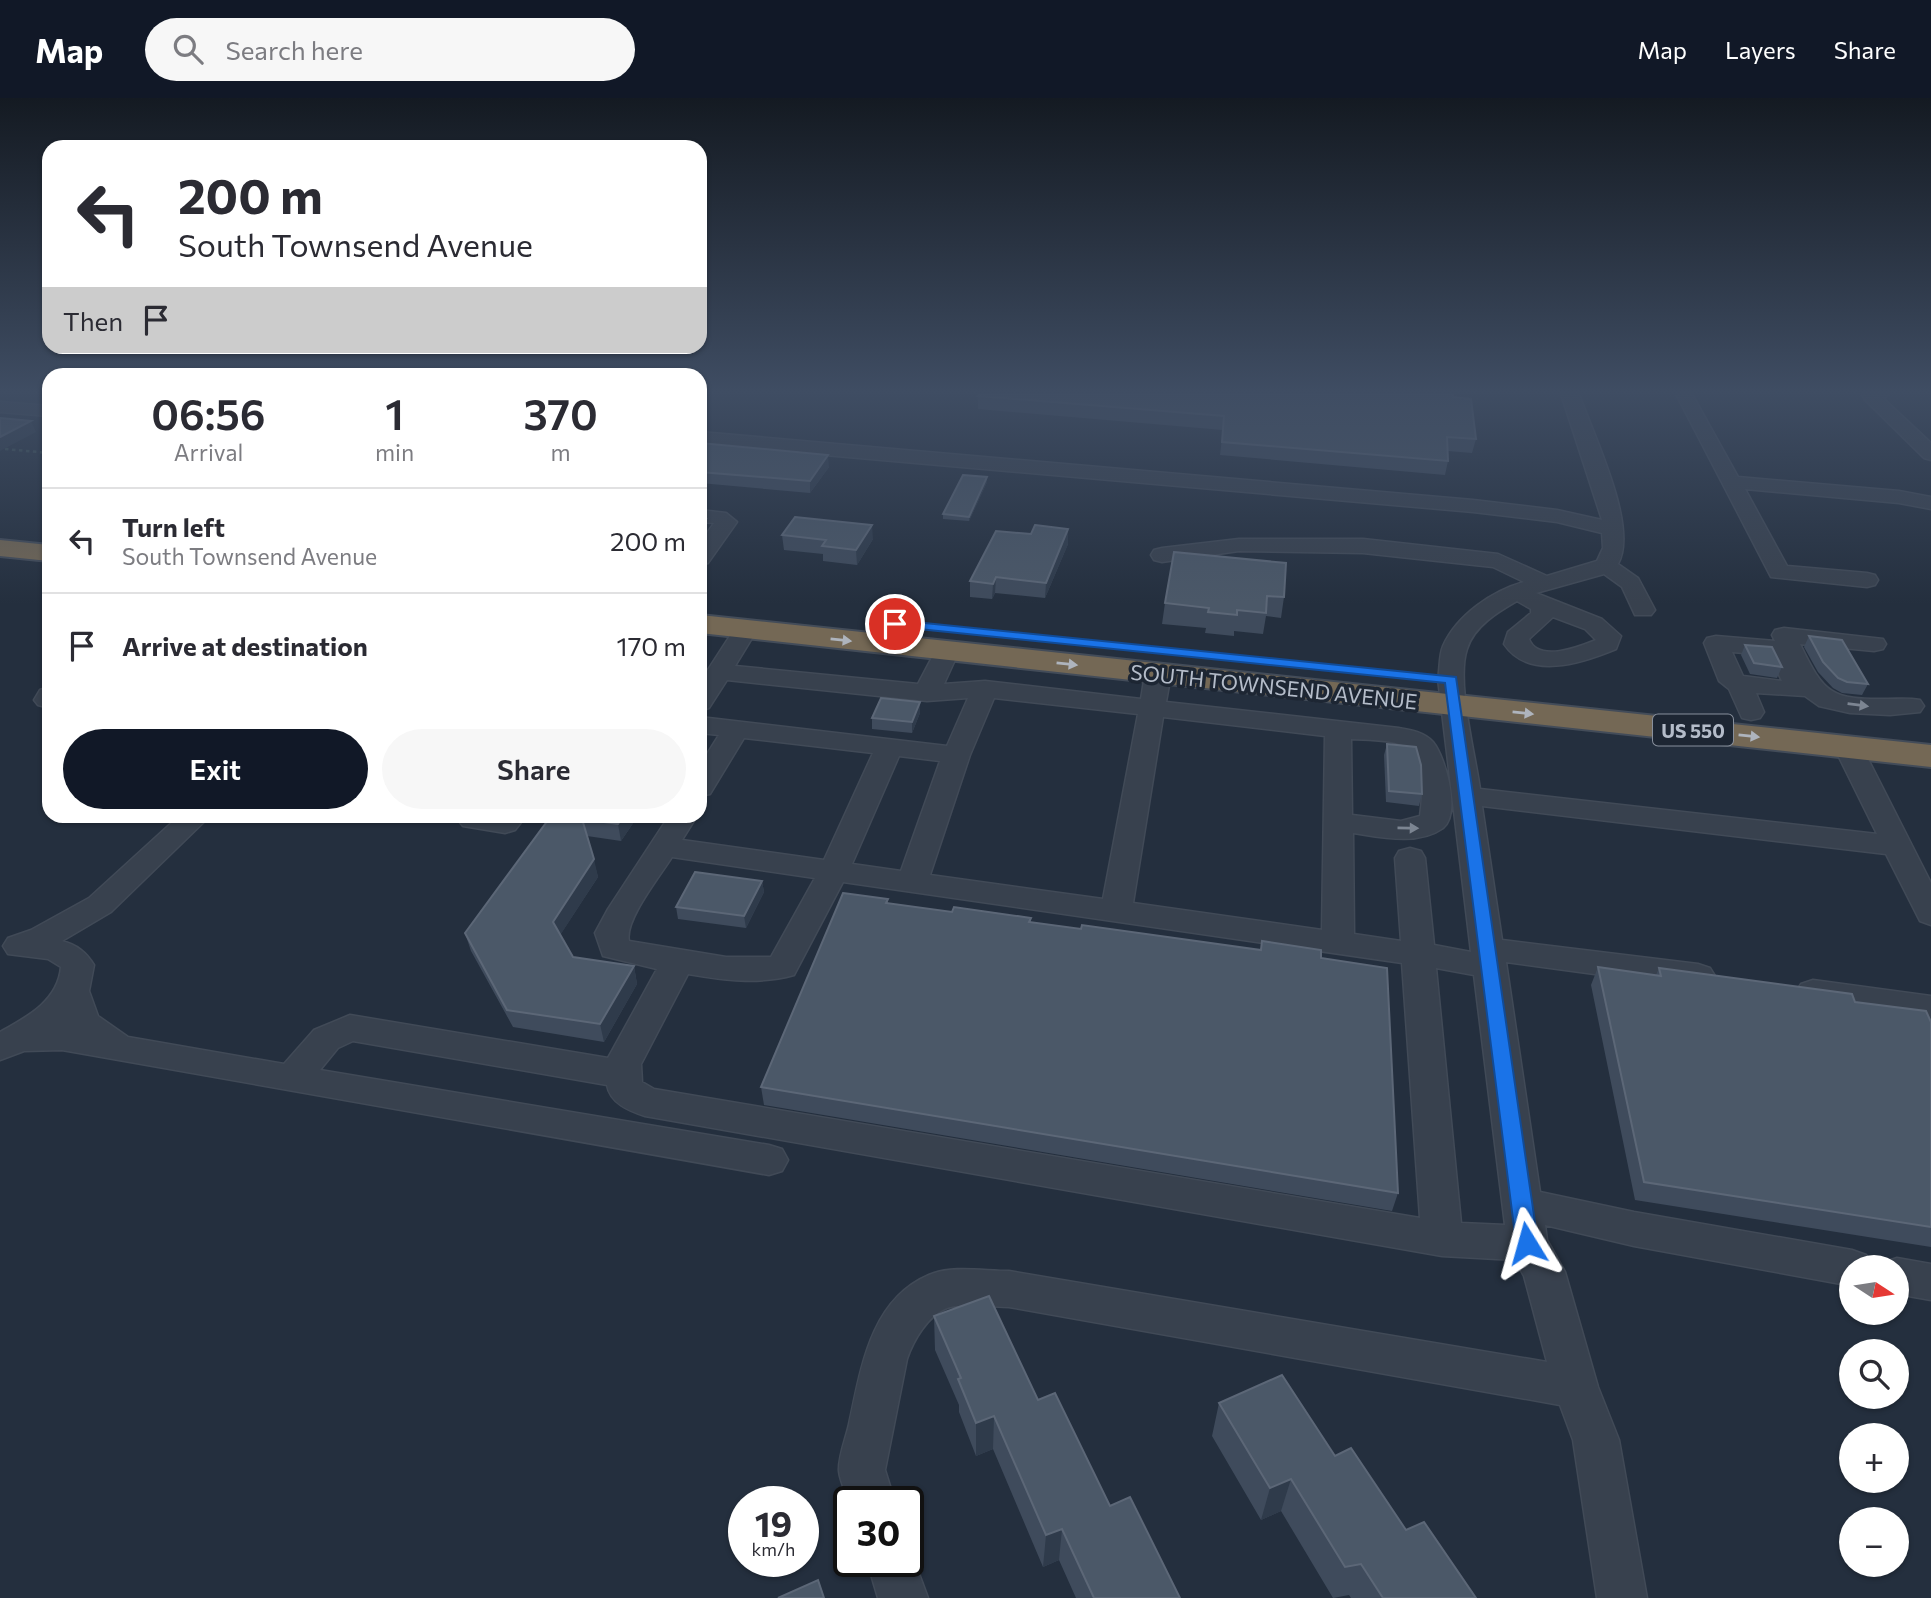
<!DOCTYPE html>
<meta charset="utf-8">
<style>
:root{--surface:#fff;--page:#f7f7f7;--text:#2b2b33;--muted:#7c7c81;--line:#e1e1e2;--accent:#111827}
body{margin:0;font-family:Commissioner,sans-serif;background:var(--page);color:var(--text);height:100vh;display:flex;flex-direction:column;font-size:26px;white-space:nowrap}
*{box-sizing:border-box;margin:0}
p{font-size:23px;color:var(--muted)}
.icon{flex:none;width:38px;height:38px;fill:none;stroke:currentColor;stroke-width:2;stroke-linecap:round;stroke-linejoin:round}
.map{position:relative;flex:1;overflow:hidden}
.panel{position:absolute;left:42px;top:270px;width:665px;height:455px;display:flex;flex-direction:column;background:var(--surface);border-radius:21px;box-shadow:0 2px 5px #0004}
.panel>*{flex:none}
.banner{position:absolute;left:42px;top:42px;width:665px;height:214px;border-radius:21px;box-shadow:0 2px 5px #0004;background:#fff;color:var(--text);overflow:hidden}
.needle{width:46px;rotate:102deg}
.buttons{position:absolute;left:1839px;top:1157px;display:grid;gap:14px}
.buttons a{display:grid;place-items:center;width:70px;height:70px;border-radius:50%;background:var(--surface);box-shadow:0 2px 5px #0004;font-size:35px}
.speed{position:absolute;left:728px;top:1388px;display:flex;gap:14px;font-size:35px;font-weight:700;text-align:center}
.speed>*{display:grid;place-content:center;width:91px;height:91px;border-radius:50%;background:var(--surface);box-shadow:0 2px 5px #0004;line-height:1}
.speed small{font-size:18px;font-weight:400}
.speed .limit{border:4px solid #111;border-radius:10px;background:#fff;color:#111}
.pin{position:absolute;display:grid;place-items:center;width:60px;height:60px;color:#fff;margin:-30px;border:4px solid #fff;border-radius:50%;box-shadow:0 2px 7px #0007}
.me{position:absolute;width:77px;margin:-38px;rotate:352deg;stroke-linejoin:round;filter:drop-shadow(0 0 5px #0008)}
.turn{display:flex;align-items:center;gap:24px;height:147px;padding:0 21px;font-size:32px}
.turn .icon{width:91px;height:91px;stroke-width:2.5}
.turn b{display:block;font-size:49px;line-height:60px}
.then{display:flex;align-items:center;height:66px;padding:0 21px;background:#0003;gap:14px;font-size:26px}
.eta{display:flex;justify-content:space-evenly;align-items:center;height:119px;text-align:center}
.eta b{font-size:42px;font-weight:600;line-height:49px}
.action{display:flex;gap:14px;margin-top:auto;padding:14px 21px}
.action a{flex:1;height:80px;border-radius:42px;background:var(--accent);color:#fff;font-size:28px;font-weight:600;line-height:80px;text-align:center}
.action a+a{background:var(--page);color:var(--text)}
ul{padding:0;list-style:none}
li{display:flex;align-items:center;gap:21px;height:105px;padding:0 21px;border-top:2px solid var(--line)}
li div{flex:1}
li b{display:block;font-size:26px}
li em{font-style:normal}
header{display:flex;align-items:center;gap:42px;box-sizing:border-box;height:98px;padding:0 35px;background:var(--accent);color:#fff}
header strong{font-size:33px}
nav{display:flex;gap:38px;margin-inline-start:auto;font-size:24px}
.search{width:490px;height:63px;background:var(--page);display:flex;align-items:center;gap:18px;box-sizing:border-box;padding:0 24px;border-radius:38px;color:var(--muted);font-size:26px}
.map>svg:first-child{display:block}
</style>
<header>
<strong>Map</strong>
<div class="search"><svg class="icon" aria-label="search" viewBox="0 0 24 24"><circle cx="10" cy="10" r="6"/><path d="M15 15l6 6"/></svg>Search here</div>
<nav><a>Map</a><a>Layers</a><a>Share</a></nav>
</header>
<div class="map">
<svg width="1931" height="1500" viewBox="0 0 1931 1500">
<rect width="100%" height="100%" fill="#242f3e"/>
<g fill="none" stroke-linecap="round" stroke-linejoin="round">
<g stroke="#414a57" stroke-width="3">
<g id="minor">
<path d="M1561 296H1579C1593 336 1639 429 1618 466L1638 480 1655 512 1651 517H1635L1622 489 1604 476 1536 495 1602 521 1621 538 1616 551C1582 565 1529 583 1504 546L1508 534 1531 515V511L1517 503C1498 514 1474 528 1467 551 1456 583 1475 655 1480 691L1877 736 1834 649 1838 643 1848 641 1858 643 1862 649 1931 785V827L1920 823 1886 756 1482 708 1502 842 1698 866 1710 870 1715 878 1710 886 1698 890 1506 864 1540 1094 1634 1114 1852 1152 1866 1157 1872 1169H1852V1188L1634 1148 1545 1127 1547 1142 1565 1174 1598 1289 1619 1342 1647 1500H1597L1573 1342 1560 1307 1009 1209C994 1209 961 1205 947 1210 928 1217 913 1243 907 1261L885 1372 895 1404H848C846 1394 840 1383 839 1373 838 1359 846 1340 849 1326 861 1271 870 1202 929 1177 952 1167 984 1173 1009 1173L1547 1264 1524 1178 1515 1162 1442 1158 645 1018C629 1013 610 1005 607 987L353 943 338 950 320 972 769 1047 782 1051 788 1062 782 1073 769 1077 62 952 24 953 0 962V934C27 919 58 903 61 869L48 861 8 856 3 848 8 840 31 832 89 800 179 718H210L111 814 62 843C77 847 86 854 94 867L89 893 98 918 128 939 284 966 314 932 350 917 608 960 657 871 603 858 595 835 608 811 669 718H697L682 742 824 762 873 655 744 640 710 696 700 698V667L719 637 700 635V619L947 648 968 600 927 603 727 582 709 610 700 613V584L737 527 745 525 753 527 757 532 735 568 918 586 938 548 947 546 956 548 959 553 944 586 985 583 1141 601 1145 576 1149 571 1158 568 1167 571 1171 576 1166 604 1399 630C1411 632 1424 634 1433 644 1446 660 1461 716 1443 730 1418 748 1380 739 1353 735L1354 836 1401 843 1395 760 1399 753 1410 750 1421 753 1425 760 1434 847 1471 854 1438 581C1440 571 1439 557 1443 548 1457 517 1492 493 1524 484L1493 469 1363 455 1239 453 1162 464 1154 462 1151 457 1154 452 1162 450 1239 441H1363L1498 456 1547 478 1597 463 1603 450 1602 435 1557 424 1473 414 700 346V334L1473 402 1557 412 1602 422ZM1553 519 1585 531 1596 542C1579 549 1538 565 1529 541ZM994 600 1138 616 1103 801 930 777 970 657ZM1163 619 1325 638 1322 832 1133 805ZM1351 641C1367 642 1387 641 1402 647 1426 656 1423 698 1420 718L1401 723 1352 717ZM899 658 940 663 901 773 852 766ZM672 759 815 780 771 859H726L629 843C624 823 660 778 672 759ZM843 784 1402 865 1420 1120 654 991 642 984 641 966 688 876C723 882 758 887 794 877ZM1436 870 1474 877 1505 1127 1461 1125Z"/>
<path d="M1676 296H1692L1738 379 1899 393 1931 399V411L1899 405 1745 391 1787 468 1867 475 1875 477 1878 482 1875 487 1867 489 1771 479Z"/>
<path d="M1862 296H1889L1884 301 1931 345V362L1924 360 1864 301Z"/>
<path d="M0 304 49 308V318L0 314Z"/>
<path d="M700 412 726 415 737 424 708 465 700 467V445L714 425 700 424Z"/>
<path d="M1784 530 1883 541 1886 546 1883 551 1874 553 1800 546C1824 596 1831 602 1888 601 1899 601 1909 600 1920 602L1924 608 1920 614 1890 617 1850 615 1819 608 1805 598 1756 595 1764 614 1760 620 1751 622 1742 620 1729 591 1719 583 1704 545 1707 540 1716 538 1775 543 1772 537 1775 532ZM1732 554 1769 557 1782 583 1743 578Z"/>
<path d="M49 589V610L38 607 34 602 40 592Z"/>
<path d="M462 718H526L515 732 505 735 463 728 458 722Z"/>
<path d="M1813 882 1931 898V922L1801 902 1796 894 1801 886Z"/>
<path d="M1897 1160 1931 1166V1202L1897 1196V1169H1881L1882 1165Z"/>
<path d="M908 1446 928 1500H878L867 1463H908Z"/>
</g>
</g>
<g stroke="#434c59" stroke-width="4">
<g id="highway">
<path d="M0 442 49 447V463L0 458Z"/>
<path d="M700 517 1931 647V669L700 535Z"/>
</g>
</g>
<path stroke="#3f5557" stroke-width="2.5" stroke-dasharray="3.5 3.5" stroke-linecap="butt" d="M5 351 49 355"/>
<use href="#minor" fill="#38414e" fill-rule="evenodd"/>
<use href="#highway" fill="#746855" fill-rule="evenodd"/>
</g>
<g fill="#3f4b5c">
<path d="M978 298 1453 299 1476 341 1472 355 1448 353V363L1445 377 1220 357 1223 332 978 311Z"/>
<path d="M700 345 829 369 810 395 700 385Z"/>
<path d="M987 384 969 423 943 421V416Z"/>
<path d="M1068 431V446L1045 500 995 495 992 501 970 499V483L1031 436Z"/>
<path d="M782 437 873 441 857 467 823 463V456L784 452Z"/>
<path d="M1174 454 1284 499 1281 520 1266 518 1263 536 1234 533V538L1205 535 1206 530 1162 526 1165 505Z"/>
<path d="M1809 538 1868 586 1862 597 1842 595 1833 590 1818 574 1804 549Z"/>
<path d="M1745 547 1782 569 1777 580 1750 576 1741 557Z"/>
<path d="M920 604V615L912 635 872 631V620Z"/>
<path d="M1387 646 1422 696 1419 708 1386 704 1384 657Z"/>
<path d="M440 718H460L456 721 440 719Z"/>
<path d="M551 718H638L621 743 587 738 598 779 560 837 573 859 634 868 637 886 604 944 513 929 471 853 465 835Z"/>
<path d="M762 783 764 794 746 830 678 821 676 809Z"/>
<path d="M888 801V805L952 814 1031 820V824L1081 831 1321 860 1398 1095 1392 1113 764 1007 761 989Z"/>
<path d="M1598 869 1656 877 1659 870 1855 904 1931 924V1149L1635 1102 1591 887Z"/>
<path d="M934 1218 1038 1302 1110 1408 1180 1500H1076L1059 1462 1043 1469 993 1351 976 1358 959 1314V1307L935 1252Z"/>
<path d="M1219 1305 1335 1358 1406 1432 1476 1500H1351L1349 1497 1333 1500 1281 1413 1261 1422 1212 1338Z"/>
</g>
<g fill="#2f3b4b">
<path d="M31 323 36 334 0 353V339Z"/>
<path d="M828 357 829 369 810 395V383Z"/>
<path d="M987 379V384L969 423V419Z"/>
<path d="M706 421 707 430 700 441V429Z"/>
<path d="M872 427 873 441 857 467 856 452Z"/>
<path d="M1068 431V446L1045 500 1046 485Z"/>
<path d="M996 479 995 495 992 501 993 486Z"/>
<path d="M920 604V615L912 635V624Z"/>
<path d="M624 718H638L621 743 618 726Z"/>
<path d="M594 761 598 779 557 842 553 824Z"/>
<path d="M762 783 764 794 746 830 744 818Z"/>
<path d="M634 868 637 886 604 944 600 926Z"/>
<path d="M994 1318 993 1351 976 1358V1325Z"/>
<path d="M1291 1381 1281 1413 1261 1422 1270 1390Z"/>
<path d="M1062 1431 1059 1462 1043 1469 1046 1437Z"/>
</g>
<g fill="#4b5868" stroke="#5c6777" stroke-width="2">
<path d="M980 296H1453V299L1471 301 1476 341 1447 339 1448 363 1222 344 1224 318 978 298Z"/>
<path d="M0 320 31 323 0 339Z"/>
<path d="M700 345 828 357 810 383 700 374Z"/>
<path d="M963 377 987 379 969 419 943 416Z"/>
<path d="M795 419 872 427 856 452 822 448 826 442 782 437Z"/>
<path d="M700 420 706 421 700 429Z"/>
<path d="M1035 427 1068 431 1046 485 996 479 993 486 970 483 996 433 1031 436Z"/>
<path d="M1174 454 1286 465 1284 499 1267 498 1266 515 1237 512V517L1208 514 1209 510 1165 505Z"/>
<path d="M1809 538 1842 542 1868 586 1847 584 1838 580 1823 564Z"/>
<path d="M1745 547 1772 549 1782 569 1754 565Z"/>
<path d="M881 600 920 604 912 624 872 620Z"/>
<path d="M1387 646 1416 649 1421 667 1422 696 1389 693Z"/>
<path d="M551 718H624L618 726 582 721 594 761 553 824 573 859 634 868 600 926 507 912 465 835Z"/>
<path d="M695 774 762 783 744 818 676 809Z"/>
<path d="M843 795 888 801 886 805 952 814 954 809 1031 820 1029 824 1081 831 1082 827 1261 852 1262 843 1321 852V860L1387 870 1398 1095 761 989Z"/>
<path d="M1598 869 1661 878 1659 870 1852 896 1855 904 1926 913 1931 924V1129L1644 1084Z"/>
<path d="M989 1198 1038 1302 1055 1295 1110 1408 1130 1399 1180 1500H1094L1062 1431 1046 1437 994 1318 976 1325 958 1281 961 1280 934 1218Z"/>
<path d="M1282 1277 1335 1358 1351 1350 1406 1432 1424 1424 1476 1500H1383L1361 1466 1345 1469 1291 1381 1270 1390 1219 1305Z"/>
<path d="M818 1482 824 1500H778Z"/>
</g>
<defs><path id="oneway-solid" d="M-6-.8H1V-3.2L6.5 0L1 3.2V.8H-6Z" transform="scale(1.75)"/></defs>
<g fill="#aeb4bd">
<use href="#oneway-solid" transform="translate(841 542) rotate(6)"/>
<use href="#oneway-solid" transform="translate(1067 566) rotate(6)"/>
<use href="#oneway-solid" transform="translate(1523 615) rotate(6)"/>
<use href="#oneway-solid" transform="translate(1749 638) rotate(6)"/>
</g>
<g fill="#7c8592">
<use href="#oneway-solid" transform="translate(1858 607) rotate(7)"/>
<use href="#oneway-solid" transform="translate(1408 730) rotate(1)"/>
</g>
<linearGradient id="sky" x2="0" y2="1"><stop stop-color="#141a22"/><stop offset="0.58" stop-color="#3f4d63"/><stop offset="1" stop-color="#3f4d63" stop-opacity="0"/></linearGradient>
<rect width="1931" height="506" fill="url(#sky)"/>
<path fill="#1a73e8" stroke="#114b97" stroke-width="2" d="M895 522 1456 579 1538 1145 1535 1152 1527 1155 1519 1152 1516 1145 1445 585 890 528V523Z"/>
<g text-anchor="middle" dominant-baseline="central" stroke-width="7" stroke-linejoin="round" paint-order="stroke">
<rect fill="#1d2633" stroke="#878f9c" stroke-width="2" x="1653" y="616.5" width="80" height="31" rx="5"/>
<g font-size="19" font-weight="bold" fill="#b4bcc9">
<text x="1693" y="632">US 550</text>
</g>
<g font-size="21" fill="#b4bcc9" stroke="#1d2633">
<text transform="translate(1274 588) rotate(6)">SOUTH TOWNSEND AVENUE</text>
</g>
</g>
</svg>
<div class="buttons">
<a><svg class="needle" viewBox="-14 -14 28 28"><path d="M0-13l5 13h-10z" fill="#e53935"/><path d="M0 13l5-13h-10z" fill="#7c7c81"/></svg></a>
<a><svg class="icon" aria-label="search" viewBox="0 0 24 24"><circle cx="10" cy="10" r="6"/><path d="M15 15l6 6"/></svg></a>
<a>+</a>
<a>−</a>
</div>
<div class="speed"><div>19<small>km/h</small></div><div class="limit">30</div></div>
<div class="pin" style="left:895px;top:526px;background:#d93025"><svg class="icon" aria-label="arrive" viewBox="0 0 24 24"><path d="M6 21V4h12l-3 4 3 4H6"/></svg></div>
<svg class="me" style="left:1527px;top:1145px" viewBox="-20 -20 40 40"><path d="M0-17L14 15 0 8-14 15z" fill="#1a73e8" stroke="#fff" stroke-width="4"/></svg>
<div class="banner">
<div class="turn"><svg class="icon" aria-label="left" viewBox="0 0 24 24"><path d="M17 20v-9H6M10 6l-5 5 5 5"/></svg><div><b>200 m</b>South Townsend Avenue</div></div>
<div class="then">Then<svg class="icon" aria-label="arrive" viewBox="0 0 24 24"><path d="M6 21V4h12l-3 4 3 4H6"/></svg></div>
</div>
<section class="panel">
<div class="eta">
<div><b>06:56</b><p>Arrival</p></div>
<div><b>1</b><p>min</p></div>
<div><b>370</b><p>m</p></div>
</div>
<ul>
<li><svg class="icon" aria-label="left" viewBox="0 0 24 24"><path d="M17 20v-9H6M10 6l-5 5 5 5"/></svg><div><b>Turn left</b><p>South Townsend Avenue</p></div><em>200 m</em></li>
<li><svg class="icon" aria-label="arrive" viewBox="0 0 24 24"><path d="M6 21V4h12l-3 4 3 4H6"/></svg><div><b>Arrive at destination</b></div><em>170 m</em></li>
</ul>
<div class="action"><a>Exit</a><a>Share</a></div>
</section>
</div>
